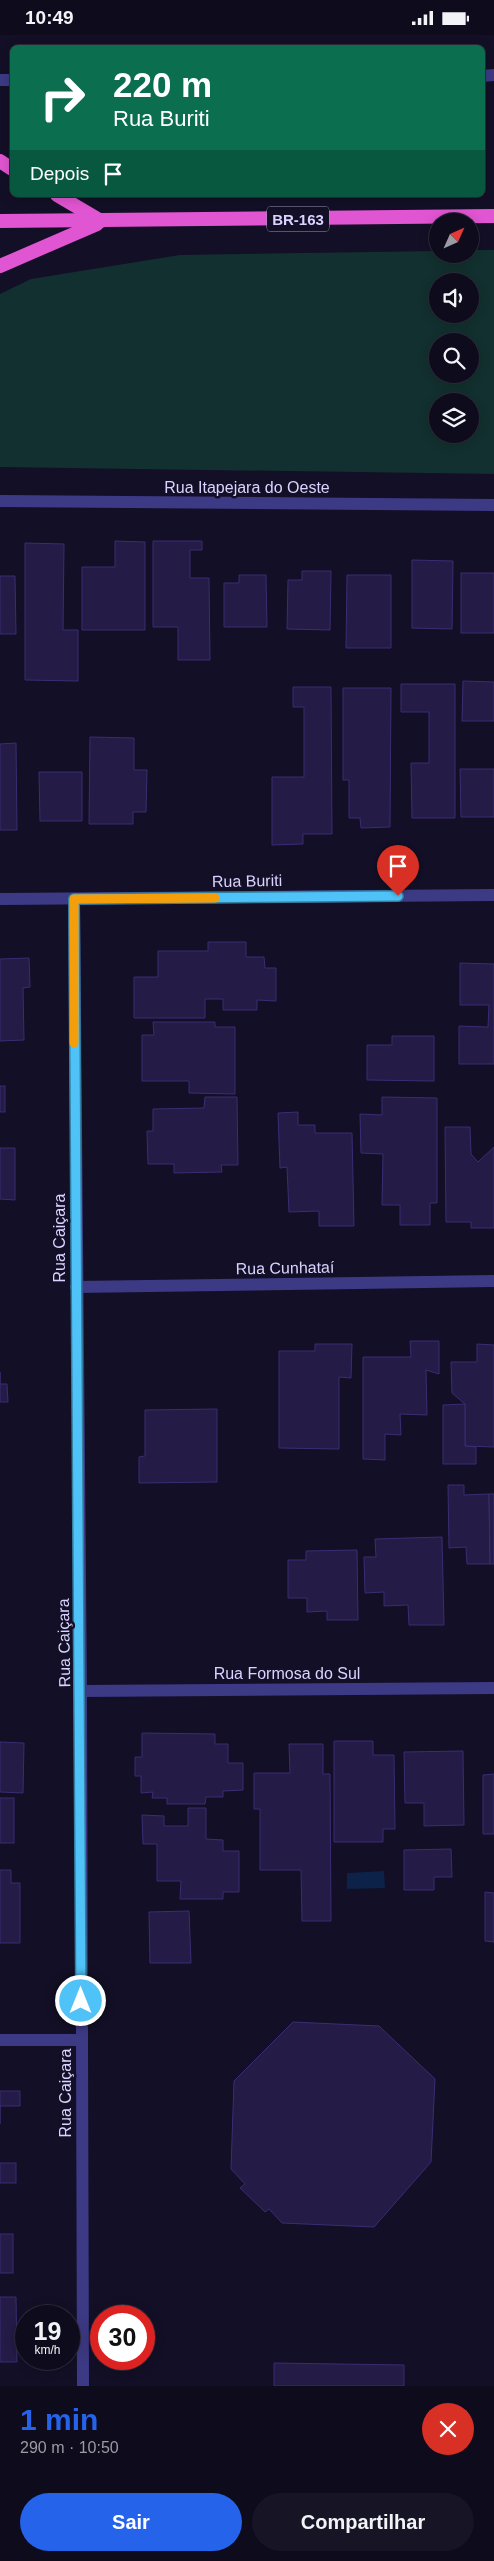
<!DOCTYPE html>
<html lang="pt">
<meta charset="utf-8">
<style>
:root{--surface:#0e0b1c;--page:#171425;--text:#f1f3f6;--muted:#9b9ba3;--line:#2e2b3b;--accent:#2563eb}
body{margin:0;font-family:Arial,sans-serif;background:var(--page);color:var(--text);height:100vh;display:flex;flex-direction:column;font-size:19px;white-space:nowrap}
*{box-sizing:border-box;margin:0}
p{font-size:16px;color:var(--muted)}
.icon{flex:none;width:28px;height:28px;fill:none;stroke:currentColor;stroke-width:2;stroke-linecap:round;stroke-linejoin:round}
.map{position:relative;height:2351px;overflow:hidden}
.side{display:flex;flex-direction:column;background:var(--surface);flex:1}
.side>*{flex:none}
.guide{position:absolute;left:10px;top:10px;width:475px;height:152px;border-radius:8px;box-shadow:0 2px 12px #0003,0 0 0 1px var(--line);background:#0b6e4f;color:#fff;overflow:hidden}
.needle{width:32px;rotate:45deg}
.buttons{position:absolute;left:429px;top:178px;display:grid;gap:10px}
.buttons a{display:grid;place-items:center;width:50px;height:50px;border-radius:50%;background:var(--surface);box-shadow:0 2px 12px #0003,0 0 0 1px var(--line);font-size:25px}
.speed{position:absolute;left:15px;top:2270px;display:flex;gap:10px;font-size:25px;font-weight:700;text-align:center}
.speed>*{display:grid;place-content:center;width:65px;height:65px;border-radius:50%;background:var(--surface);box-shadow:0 2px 12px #0003,0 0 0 1px var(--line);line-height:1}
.speed small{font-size:12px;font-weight:400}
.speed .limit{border:8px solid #d22;background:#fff;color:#111}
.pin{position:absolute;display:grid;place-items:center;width:42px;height:42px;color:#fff;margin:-51px -21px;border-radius:50% 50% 50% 0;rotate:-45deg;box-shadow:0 0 5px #0007}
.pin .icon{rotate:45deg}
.me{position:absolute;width:55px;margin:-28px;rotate:0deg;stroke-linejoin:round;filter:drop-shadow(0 0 4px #0008)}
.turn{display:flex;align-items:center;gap:18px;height:105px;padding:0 20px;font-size:22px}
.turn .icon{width:65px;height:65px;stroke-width:2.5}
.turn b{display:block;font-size:35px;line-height:42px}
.then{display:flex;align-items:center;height:48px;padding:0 20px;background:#0003;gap:10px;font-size:19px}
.round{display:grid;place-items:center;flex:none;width:52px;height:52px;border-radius:26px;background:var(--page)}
.summary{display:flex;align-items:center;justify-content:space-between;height:85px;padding:0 20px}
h1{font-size:30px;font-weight:600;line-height:38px;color:var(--accent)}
.button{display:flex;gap:10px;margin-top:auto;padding:10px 20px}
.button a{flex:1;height:58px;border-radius:30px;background:var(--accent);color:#fff;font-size:20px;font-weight:600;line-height:58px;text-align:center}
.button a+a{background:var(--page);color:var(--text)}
.status{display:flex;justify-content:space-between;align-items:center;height:35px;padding:0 25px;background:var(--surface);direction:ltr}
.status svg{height:14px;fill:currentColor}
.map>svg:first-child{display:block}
</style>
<div class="status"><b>10:49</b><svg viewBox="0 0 49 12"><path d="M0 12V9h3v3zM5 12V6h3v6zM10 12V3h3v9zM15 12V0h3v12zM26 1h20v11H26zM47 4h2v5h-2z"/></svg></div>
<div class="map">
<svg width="494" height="2351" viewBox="0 0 494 2351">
<rect width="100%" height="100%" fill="#130f26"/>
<path fill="#12302f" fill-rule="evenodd" d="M470 215H494V439L0 432V259L31 244 180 220 437 216 438 219H470ZM438 246H470V279H438ZM438 306H470V339H438ZM438 366H470V399H438Z"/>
<path fill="#0c2248" d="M384 1836 385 1853 347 1854V1838Z"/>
<g fill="#241b47" stroke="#3b2d73">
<path d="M115 506 145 507V595H82V532H115Z"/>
<path d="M153 506H202V515H190V543H209L210 625H178V592H153Z"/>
<path d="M25 508 64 509 63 595H78V646L25 645Z"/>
<path d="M412 525 453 526 452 594 412 593Z"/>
<path d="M302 536H331L330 595 287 594 288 545H302Z"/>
<rect x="461" y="538" width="33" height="60"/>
<path d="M239 540H266L267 592H224V548H239Z"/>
<path d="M347 540H391V613H346Z"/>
<path d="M0 541H15L16 599H0Z"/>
<path d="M463 646 494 647V686H462Z"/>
<path d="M401 649H455V783H412L411 728H429V677H401Z"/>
<path d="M293 652H331L332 799H303V809L272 810V742H304V672H293Z"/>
<path d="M343 653H391L390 792 361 793 360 783H349V745H343Z"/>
<path d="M90 702 134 703V735H147L146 777H133V789H89Z"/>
<path d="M16 708 17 795H0V709Z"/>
<path d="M460 734H494V782H461Z"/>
<path d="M39 737H82V786H40Z"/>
<path d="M208 907H246V922H264L265 933H276V966L257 965V975H223V964H205V983H134V942H158V916H208Z"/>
<path d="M29 923 30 952 23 953 24 1005 0 1006V924Z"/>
<path d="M460 928 494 929V1029H459V991L488 992 489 970H460Z"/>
<path d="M153 987H215V992H235V1059L189 1058V1046H142V1000H154Z"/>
<path d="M392 1001H434V1046L367 1045V1010H392Z"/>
<rect x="0" y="1051" width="5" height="26"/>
<path d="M205 1062H237L238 1130H221L222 1137 174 1138V1129H148L147 1096H153V1074L204 1073Z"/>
<path d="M382 1062 437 1063V1168H430V1190H400V1170H382L383 1119 361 1118 360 1079 382 1080Z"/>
<path d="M298 1077V1090H315V1098H352L354 1191H319V1176L289 1177 287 1132 280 1133 278 1078Z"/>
<path d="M445 1092H470L471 1119 478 1127 494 1112V1193H471V1187H446Z"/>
<path d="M0 1113H15V1165L0 1164Z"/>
<path d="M410 1306H439V1339L426 1335 427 1380 400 1379 401 1400 385 1399V1425L363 1424V1322H411Z"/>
<path d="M315 1309H352L351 1343 339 1342V1414L279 1413V1316H315Z"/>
<path d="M477 1309 494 1310V1412L465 1411V1369L452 1358 451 1327H477Z"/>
<path d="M0 1337V1349H7L8 1367H0Z"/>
<path d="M465 1369V1411L476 1412V1429H443V1370Z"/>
<path d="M217 1374V1447L139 1448V1422L145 1421V1375Z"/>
<path d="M448 1450H464V1460L489 1459 490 1529H467L466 1512 449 1513Z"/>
<path d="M489 1459H494V1529H490Z"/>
<path d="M442 1502 444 1590H409L408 1570 384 1571V1557L365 1558 364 1522H376L375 1504Z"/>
<path d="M357 1515 358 1585H327V1576L307 1577V1563H288V1525H306V1516Z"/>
<path d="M142 1698 215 1699V1709H228V1728H243V1755L223 1756V1762H206L205 1769H167V1763H152L153 1757 141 1758V1741H135V1722H142Z"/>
<path d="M334 1706H373V1720H394L395 1794H383V1807H334Z"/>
<path d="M0 1707 24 1708 23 1758 0 1757Z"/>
<path d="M289 1709H323V1739H330L331 1886H302L301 1835H260V1774H254V1738H290Z"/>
<path d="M463 1716 464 1790 424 1791V1768H405L404 1717Z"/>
<path d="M494 1739V1799H483V1740Z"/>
<rect x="0" y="1763" width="14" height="45"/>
<path d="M188 1773H206V1804L223 1805V1816H239V1857H223V1864H180L181 1846H157V1809H143L142 1780 164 1781V1791H188Z"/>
<path d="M451 1814 452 1842H434V1855H404V1815Z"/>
<path d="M0 1835H11V1848H20V1908H0Z"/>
<path d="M485 1857 494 1858V1907L485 1906Z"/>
<path d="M189 1876 191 1928H150L149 1877Z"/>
<path d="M293 1987 379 1991 435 2044 431 2127 374 2192 282 2188 269 2174 265 2177 240 2153 245 2149 231 2134 234 2046Z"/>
<path d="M0 2056H20V2071H0V2089Z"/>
<rect x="0" y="2128" width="16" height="20"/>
<rect x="0" y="2199" width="13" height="39"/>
<path d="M0 2262H16L17 2327H0Z"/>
<path d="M274 2328 404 2330V2351H274Z"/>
</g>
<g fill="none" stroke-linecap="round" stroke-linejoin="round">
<g stroke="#3d3a85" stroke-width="12">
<path d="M0 466 494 470"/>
<path d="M0 864 494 860"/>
<path d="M74 864 81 1656 83 2351"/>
<path d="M76 1252 494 1246"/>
<path d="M81 1656 494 1653"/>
<path d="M0 2005H81"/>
</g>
<g stroke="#3d3a85" stroke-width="12">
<path d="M482 41 494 40"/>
<path d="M0 45H12"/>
</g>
<g stroke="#e055d1" stroke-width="14">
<path d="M0 126 12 134"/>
<path d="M57 160 101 186"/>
<path d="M0 186 494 181"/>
<path d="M0 231 97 189"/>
</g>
</g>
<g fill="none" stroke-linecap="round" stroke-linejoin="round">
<g stroke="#337fa1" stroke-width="12">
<path id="route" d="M81 1966 74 864 398 861"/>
</g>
<use href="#route" stroke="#4fc3f7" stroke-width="9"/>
<path stroke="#f59e0b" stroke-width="9" d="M74 1008V864L215 863"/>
</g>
<g text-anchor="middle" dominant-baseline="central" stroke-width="5" stroke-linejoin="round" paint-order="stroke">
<rect fill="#130f26" stroke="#9e99be" stroke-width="1" x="267" y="171.5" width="62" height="25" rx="4"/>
<g font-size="15" font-weight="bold" fill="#d9d4ff">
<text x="298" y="184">BR-163</text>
</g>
<g font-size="16" fill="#d9d4ff" stroke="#130f26">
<text x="247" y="452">Rua Itapejara do Oeste</text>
<text transform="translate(247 846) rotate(-1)">Rua Buriti</text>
<text transform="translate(59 1203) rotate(-90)">Rua Caiçara</text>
<text transform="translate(285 1233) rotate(-1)">Rua Cunhataí</text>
<text transform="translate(64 1608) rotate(-91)">Rua Caiçara</text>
<text x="287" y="1638">Rua Formosa do Sul</text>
<text transform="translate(65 2058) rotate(-90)">Rua Caiçara</text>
</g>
</g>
</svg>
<div class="buttons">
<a><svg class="needle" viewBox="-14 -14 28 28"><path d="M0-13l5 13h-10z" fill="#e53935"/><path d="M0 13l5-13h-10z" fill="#9b9ba3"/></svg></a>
<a><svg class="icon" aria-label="sound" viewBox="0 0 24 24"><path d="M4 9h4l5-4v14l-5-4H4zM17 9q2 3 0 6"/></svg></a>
<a><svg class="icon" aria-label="search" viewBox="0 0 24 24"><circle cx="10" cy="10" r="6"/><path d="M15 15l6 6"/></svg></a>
<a><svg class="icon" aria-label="layers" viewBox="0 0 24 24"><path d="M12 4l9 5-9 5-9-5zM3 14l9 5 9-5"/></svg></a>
</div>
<div class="speed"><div>19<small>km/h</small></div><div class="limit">30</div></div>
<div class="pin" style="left:398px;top:861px;background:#d93025"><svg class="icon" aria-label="arrive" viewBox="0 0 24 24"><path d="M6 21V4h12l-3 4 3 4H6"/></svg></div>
<svg class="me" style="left:81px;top:1966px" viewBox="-20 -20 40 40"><circle r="17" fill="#4fc3f7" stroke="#fff" stroke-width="3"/><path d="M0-11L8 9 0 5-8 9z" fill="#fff"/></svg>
<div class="guide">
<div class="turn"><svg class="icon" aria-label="right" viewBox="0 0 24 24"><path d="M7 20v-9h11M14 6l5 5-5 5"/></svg><div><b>220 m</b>Rua Buriti</div></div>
<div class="then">Depois<svg class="icon" aria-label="arrive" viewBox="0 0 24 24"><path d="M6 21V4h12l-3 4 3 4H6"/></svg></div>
</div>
</div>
<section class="side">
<div class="summary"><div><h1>1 min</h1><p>290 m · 10:50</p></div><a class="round" style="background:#d93025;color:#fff"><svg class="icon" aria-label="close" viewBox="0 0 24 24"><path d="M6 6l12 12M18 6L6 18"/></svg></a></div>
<div class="button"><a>Sair</a><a>Compartilhar</a></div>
</section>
